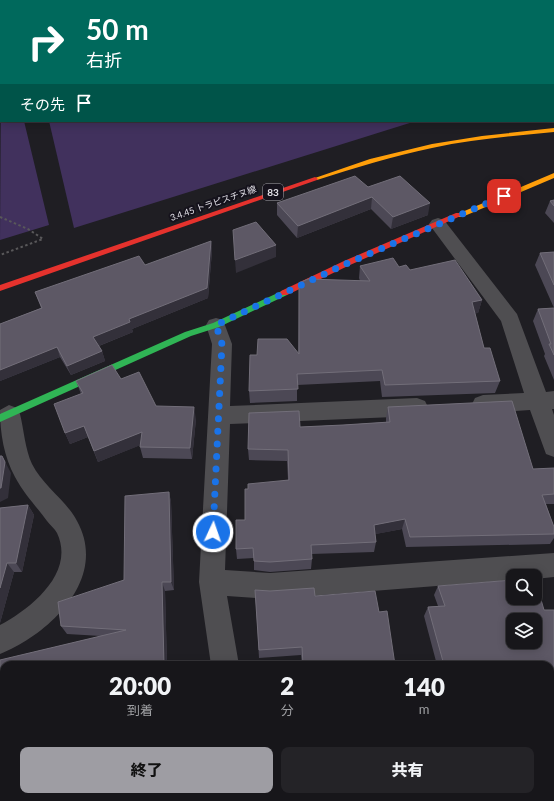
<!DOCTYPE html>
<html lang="ja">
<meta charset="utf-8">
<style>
:root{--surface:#17161a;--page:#242327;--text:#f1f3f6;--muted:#9e9fa2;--line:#363539;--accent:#9e9da3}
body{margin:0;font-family:Lato,"Noto Sans JP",sans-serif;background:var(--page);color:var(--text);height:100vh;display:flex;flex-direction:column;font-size:15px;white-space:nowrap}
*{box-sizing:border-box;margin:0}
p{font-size:13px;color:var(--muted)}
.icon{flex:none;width:22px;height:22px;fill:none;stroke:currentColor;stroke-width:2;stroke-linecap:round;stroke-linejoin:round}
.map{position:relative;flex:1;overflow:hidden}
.sheet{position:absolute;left:0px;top:661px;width:554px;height:140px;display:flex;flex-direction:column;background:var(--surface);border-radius:12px 12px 0 0;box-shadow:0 2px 10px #0003,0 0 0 1px var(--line)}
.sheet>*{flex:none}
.hud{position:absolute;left:0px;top:0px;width:554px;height:122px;box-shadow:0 2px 10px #0003,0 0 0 1px var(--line);background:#00695c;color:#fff;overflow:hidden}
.fabs{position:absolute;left:506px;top:569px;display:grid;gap:8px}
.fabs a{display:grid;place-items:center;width:36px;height:36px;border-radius:8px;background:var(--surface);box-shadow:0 2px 10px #0003,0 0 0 1px var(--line);font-size:20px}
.pin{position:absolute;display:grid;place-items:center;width:34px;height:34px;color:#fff;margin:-17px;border-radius:8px;box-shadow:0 2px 6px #0006}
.me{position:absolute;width:44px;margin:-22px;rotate:3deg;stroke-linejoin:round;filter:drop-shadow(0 0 3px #0008)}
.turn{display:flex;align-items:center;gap:14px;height:84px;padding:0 20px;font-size:18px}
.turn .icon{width:52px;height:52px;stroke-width:2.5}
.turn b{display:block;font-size:28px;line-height:34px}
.then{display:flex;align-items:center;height:38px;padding:0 20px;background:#0003;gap:8px;font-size:15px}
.eta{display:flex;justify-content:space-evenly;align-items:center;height:68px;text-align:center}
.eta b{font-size:24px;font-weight:800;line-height:28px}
.cta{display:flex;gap:8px;margin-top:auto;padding:8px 20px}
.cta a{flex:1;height:46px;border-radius:8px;background:var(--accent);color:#111;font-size:16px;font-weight:800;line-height:46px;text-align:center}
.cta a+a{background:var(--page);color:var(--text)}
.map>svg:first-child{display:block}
</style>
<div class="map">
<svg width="554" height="801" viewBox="0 0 554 801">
<rect width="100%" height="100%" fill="#1f1e23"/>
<g fill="#41315d">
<path d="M240 0H554V81L553 1H237Z"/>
<path d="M1 74V121H24L49 225 0 240Z"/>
<path d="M49 121H416L74 228Z"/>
</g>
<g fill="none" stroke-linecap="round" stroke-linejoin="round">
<path stroke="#59585a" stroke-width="2" stroke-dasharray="2.5 2.5" stroke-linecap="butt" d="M0 217 28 229 43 239 0 255"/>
<g fill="#4f4e51" fill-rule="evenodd">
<rect x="81" y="0" width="12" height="1"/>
<path d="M438 218 444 220 517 314 546 392 554 391V409H552L554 415V457L546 454 530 410 483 413 475 410 472 404 475 398 483 395 524 393 501 321 429 224 432 220Z"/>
<path d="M216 318 223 320 232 344 230 406 417 398 425 401 428 407 425 413 417 416 230 424 225 570 270 573 554 553V577L535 579V576H513V580L270 599 227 596 239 665H211L199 582 212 344 206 325 209 320Z"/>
<path d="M9 405 17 408 20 414C24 430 25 449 32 464 43 486 66 500 77 521 109 579 49 634 0 654V625C30 609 76 573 57 533 55 529 50 525 47 521 37 507 24 494 15 477 4 457 0 433 0 410Z"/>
<path d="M129 797H164L162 801H127Z"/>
<path d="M256 797H288L290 801H258Z"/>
</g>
<path fill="#30b455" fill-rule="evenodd" d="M284 290 288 293 287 295 219 327 191 336 0 422V414L185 332 213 323Z"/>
<g fill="#ff9f0a" fill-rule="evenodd">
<path d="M554 128V132C513 136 473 139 432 148 393 156 355 168 317 180H313L312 179 370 159 432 144 482 136Z"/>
<path d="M554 173V178L462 217H456L455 215Z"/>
</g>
<g fill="#e5322d" fill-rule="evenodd">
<path d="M315 177 318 179 317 180 0 291V285Z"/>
<path d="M456 213H462L463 215 350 265 287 295H281L280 293 281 291 344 261Z"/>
</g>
</g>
<g fill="#4c4855">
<path d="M368 187 428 215 391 229 371 209 297 238 277 215V203Z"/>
<path d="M554 200V223L545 213 550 201Z"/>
<path d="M211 241 212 251 208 298 132 329 133 332 99 346 102 351 105 361 71 375 60 357 0 381V324L41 308 35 292 145 265Z"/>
<path d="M554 252V380L544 356 545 354 533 321 538 309 554 308 535 265 540 253Z"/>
<path d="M360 266 399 267 410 270 482 300 478 313H475L484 348 500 381 495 393 382 397 380 381 297 385V401L250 403 249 391 298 353 299 283 360 281 359 278Z"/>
<path d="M121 379 156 406 196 419 192 459 143 458 140 447V445L98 462 88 437 70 444 65 433 81 394 76 381Z"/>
<path d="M388 407 533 469 554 468V504H546L554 527V538L550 544 406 547 402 529 375 534 376 542 374 552 311 554 312 559 311 569 270 572 254 570V558L237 559 236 549 245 520 248 489 288 480 287 461 249 460 248 449 300 427 343 425 386 422V418Z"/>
<path d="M169 492 171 502 174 590 165 591 167 665H4V797L0 801V660L101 636 67 634 61 626 124 580Z"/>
<path d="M28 505 34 515 22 572H14L0 623V508Z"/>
<path d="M438 586 544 610H554V768H550V665H437L424 616 428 607 438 606 434 595Z"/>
<path d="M255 590 315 596 379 612 395 665H302L301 655 259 658Z"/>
</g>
<g fill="#33303a">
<path d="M372 197 371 209 297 238 298 226Z"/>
<path d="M430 203 428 215 391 229 393 217Z"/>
<path d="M211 241 212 251 208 298 132 329 133 332 96 347 93 337 129 319Z"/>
<path d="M276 245V257L236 273 235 260Z"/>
<path d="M482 300 478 313 469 315 472 302Z"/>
<path d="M57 347 60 357 0 381V370Z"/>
<path d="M102 351 105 361 71 375 67 366Z"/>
<path d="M194 407 196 419 192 459 190 448Z"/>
<path d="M84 426 88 437 70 444 65 433Z"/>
<path d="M142 432 146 443 98 462 94 451Z"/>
<path d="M2 456 11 473 8 498 0 502V488Z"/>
<path d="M169 492 171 502 174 590 171 582Z"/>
<path d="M28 505 34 515 22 572 16 563Z"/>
<path d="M405 519 402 529 371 535 374 525Z"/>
<path d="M7 563 14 572 0 623V588Z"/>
<path d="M162 582 165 591 167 665H164Z"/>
<path d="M64 797H76L70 801H59Z"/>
<path d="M107 797H113L114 800 112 801H101Z"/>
</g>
<g fill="#5d5865" stroke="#726e79" fill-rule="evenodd">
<path d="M355 176 368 187 400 176 430 203 393 217 372 197 298 226 277 203Z"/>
<path d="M554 200V206L550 201Z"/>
<path d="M256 222 276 245 235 260 233 230Z"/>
<path d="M211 241 207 288 129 319 130 322 93 337 102 351 67 366 57 347 0 370V324L42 308 35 292 139 256 145 265Z"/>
<path d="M554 252V285L540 253Z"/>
<path d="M393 258 399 267 406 265 410 270 455 260 482 300 472 302 484 348H490L500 381 385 385 382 370 297 374 298 389 249 391 250 355H257L258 339H287L299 354V283L308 279 370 281 360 266Z"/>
<path d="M554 308V355L549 344H551L538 309Z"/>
<path d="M112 365 121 379 139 372 156 406 194 407 190 448 140 447 142 432 94 451 84 426 65 433 54 404 83 393 76 381Z"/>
<path d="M512 401 533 469 554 468V494L542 495 554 527V534L410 537 405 519 374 525 376 542 311 545 312 559 270 562 254 561 253 548 236 549V520H245V489H248V484L289 480 288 450 248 449 249 413 299 411 300 427 343 425 390 422 388 407Z"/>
<path d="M0 456H2L5 462 1 488H0Z"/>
<path d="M169 492 171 582H162L164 665H4V797H64L59 801H0V660L126 630 61 626 58 602 124 580 125 496Z"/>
<path d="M28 505 16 563H7L0 588V508Z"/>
<path d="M535 579 544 610H554V764H550V665H444L428 607 445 606 438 586 513 580V598H535ZM513 620H535V642H513Z"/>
<path d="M314 588 315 596 375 591 379 612 387 611 395 665H303L302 647 259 650 255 590 270 591Z"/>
<path d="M76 797H107L101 801H77Z"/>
<path d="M190 797H197L199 801H185Z"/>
</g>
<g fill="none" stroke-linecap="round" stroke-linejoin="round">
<path stroke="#1a73e8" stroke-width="7" stroke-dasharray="0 12.6" d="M213 532 222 344 216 325 348 263 504 196"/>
</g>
<g text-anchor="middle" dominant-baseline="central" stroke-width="4" stroke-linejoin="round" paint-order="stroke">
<g font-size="9" fill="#e3e1e8" stroke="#15121c">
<text transform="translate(213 203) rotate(-19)">3.4.45 トラピスチヌ線</text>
</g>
<rect fill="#15121c" stroke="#a5a3ab" stroke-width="1" x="263" y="184" width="20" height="16" rx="3"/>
<g font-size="10" font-weight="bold" fill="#e3e1e8">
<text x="273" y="192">83</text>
</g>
</g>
</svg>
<div class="fabs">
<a><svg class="icon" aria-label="search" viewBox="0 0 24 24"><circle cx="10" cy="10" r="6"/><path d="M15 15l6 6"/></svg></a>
<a><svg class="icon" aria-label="layers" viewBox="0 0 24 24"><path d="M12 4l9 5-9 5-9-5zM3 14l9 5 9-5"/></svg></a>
</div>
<div class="pin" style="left:504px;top:196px;background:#d93025"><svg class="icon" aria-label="arrive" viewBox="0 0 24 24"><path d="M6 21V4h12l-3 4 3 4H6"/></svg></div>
<svg class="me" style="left:213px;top:532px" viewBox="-20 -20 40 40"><circle r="17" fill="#1a73e8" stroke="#fff" stroke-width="3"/><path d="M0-11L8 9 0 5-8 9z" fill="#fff"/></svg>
<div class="hud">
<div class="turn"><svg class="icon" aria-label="right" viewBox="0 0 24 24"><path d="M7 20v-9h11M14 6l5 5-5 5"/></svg><div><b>50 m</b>右折</div></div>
<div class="then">その先<svg class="icon" aria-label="arrive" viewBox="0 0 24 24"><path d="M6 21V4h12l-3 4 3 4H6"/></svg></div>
</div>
<section class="sheet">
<div class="eta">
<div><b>20:00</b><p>到着</p></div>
<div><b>2</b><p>分</p></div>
<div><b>140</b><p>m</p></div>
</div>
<div class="cta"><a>終了</a><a>共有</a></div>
</section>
</div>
